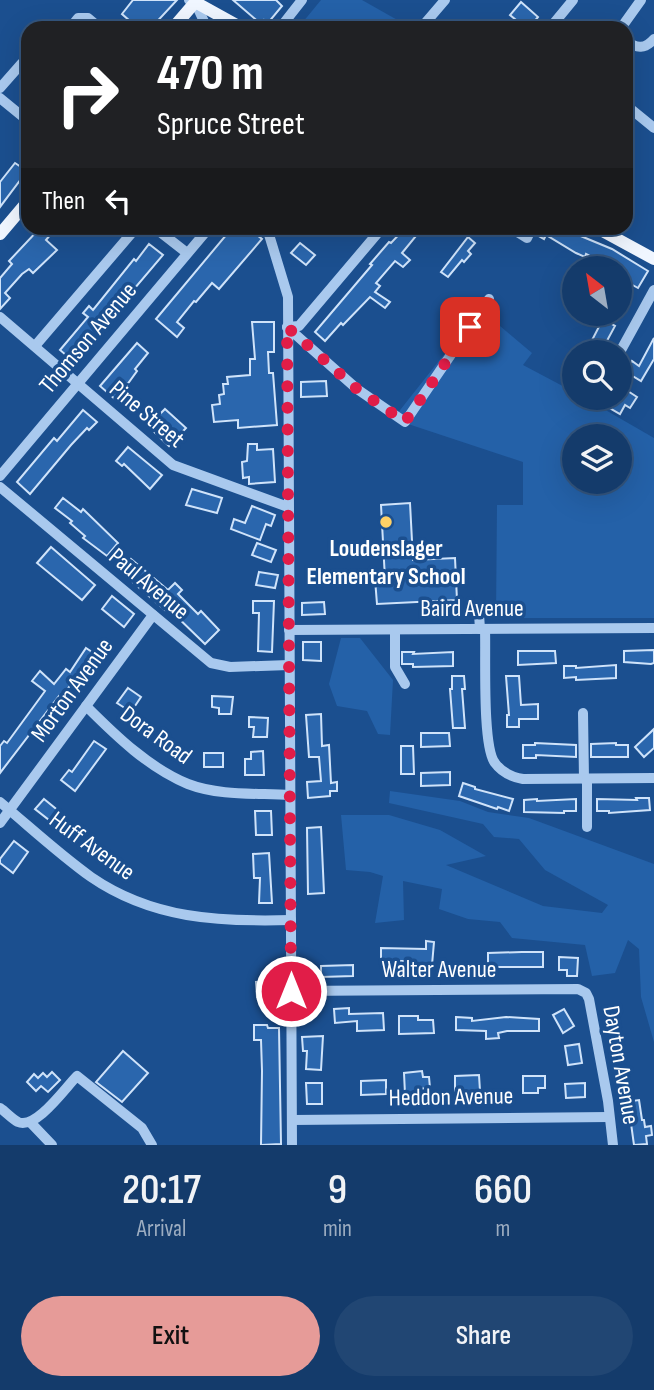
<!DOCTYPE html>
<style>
:root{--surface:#143b6b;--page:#214673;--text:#f1f3f6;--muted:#9dadc1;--line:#33557e;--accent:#e69b98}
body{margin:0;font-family:"Sofia Sans Condensed",sans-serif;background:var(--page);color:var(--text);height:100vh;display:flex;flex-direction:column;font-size:26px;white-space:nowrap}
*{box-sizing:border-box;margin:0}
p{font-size:23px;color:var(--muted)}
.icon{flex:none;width:38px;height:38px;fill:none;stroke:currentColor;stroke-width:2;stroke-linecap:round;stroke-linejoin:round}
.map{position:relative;height:1145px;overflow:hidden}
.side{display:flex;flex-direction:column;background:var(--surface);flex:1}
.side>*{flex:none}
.hud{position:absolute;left:21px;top:21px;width:612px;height:214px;border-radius:21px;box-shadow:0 7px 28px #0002,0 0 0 2px var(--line);background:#202124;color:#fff;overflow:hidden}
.needle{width:46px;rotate:329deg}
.controls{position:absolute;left:562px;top:256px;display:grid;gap:14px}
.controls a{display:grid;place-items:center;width:70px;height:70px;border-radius:50%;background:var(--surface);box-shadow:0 7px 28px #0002,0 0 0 2px var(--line);font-size:35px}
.pin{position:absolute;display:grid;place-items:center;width:60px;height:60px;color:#fff;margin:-30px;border-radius:14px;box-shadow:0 4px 10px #0006}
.me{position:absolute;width:77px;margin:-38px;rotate:0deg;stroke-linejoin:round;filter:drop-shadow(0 0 5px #0008)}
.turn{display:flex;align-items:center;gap:24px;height:147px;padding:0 21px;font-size:32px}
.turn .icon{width:91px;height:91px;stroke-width:2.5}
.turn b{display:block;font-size:49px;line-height:60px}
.then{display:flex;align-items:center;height:66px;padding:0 21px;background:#0003;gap:14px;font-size:26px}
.eta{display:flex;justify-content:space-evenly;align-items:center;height:119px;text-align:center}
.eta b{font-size:42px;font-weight:600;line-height:49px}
.primary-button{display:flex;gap:14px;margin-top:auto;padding:14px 21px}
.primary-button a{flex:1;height:80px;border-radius:42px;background:var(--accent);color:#111;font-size:28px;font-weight:600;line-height:80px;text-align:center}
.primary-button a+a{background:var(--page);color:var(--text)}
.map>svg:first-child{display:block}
</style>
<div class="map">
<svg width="654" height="1145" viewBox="0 0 654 1145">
<rect width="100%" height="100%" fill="#1b4f8f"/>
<g fill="#2461a8" fill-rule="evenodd">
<path d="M321 0H362L408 26 298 28Z"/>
<path d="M480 309 532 353 523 365 574 392V397H583L654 438V618H496L497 505H523V462L393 419ZM574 436H620V481H574Z"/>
<path d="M341 638H360L393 680 390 735 378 734 367 711 337 706 329 684Z"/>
<path d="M390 791 460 801 488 812 529 818 654 864V1042L641 997 639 949 628 940 615 973 592 976 585 945 512 938 500 922 468 919 439 909 442 889 403 881 404 920 375 923 383 876 370 872 346 870 341 815H389L440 830 486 856 446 865 543 906 602 913 608 905 545 870 519 839 494 837 483 824 389 803Z"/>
</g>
<g fill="#2a66ad" stroke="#cfe3fa" stroke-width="2">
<path d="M133 0H177L151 28H138L122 14Z"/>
<path d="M233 0H276L282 6 268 23 264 20 261 24Z"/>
<path d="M521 2 538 17 529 28H526L510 15Z"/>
<path d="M15 163 27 171 0 207V182Z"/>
<path d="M40 228H56L46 240 57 250 33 273 29 269 22 274 5 293 10 298 0 309V278L12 264 9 261Z"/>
<path d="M232 228H248L262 239 219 289 212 283 196 302 194 301 177 322 184 328 177 337 156 319Z"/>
<path d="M405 228 416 236 402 253 410 260 403 267 395 261 376 283 380 286 375 292 390 302 385 308 370 297 343 325 341 323 325 341 315 332 372 265 370 264 383 249 389 242 391 243Z"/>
<path d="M539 228H574L571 232 612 249 648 271 638 288 620 278V268H602L604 263 586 254 585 257 576 253 546 235 544 239 537 235Z"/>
<path d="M468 237 475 243 468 251 471 254 464 262 462 260 448 277 441 272Z"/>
<path d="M300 243 315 255 306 265 291 253Z"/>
<path d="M149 244 163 255 73 361 60 350 88 317 83 313 89 306 93 310 134 259 136 261Z"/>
<path d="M603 319 615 326 602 350 590 344Z"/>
<path d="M252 322H274V352H268L269 373H273L277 425 238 428V420L214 422 212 405 220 404 219 395 224 394 223 384H228L227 377 250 375V359H255Z"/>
<path d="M654 338V359L641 381 626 372 632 361 639 366Z"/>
<path d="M137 343 148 353 135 369 137 371 116 400 100 386Z"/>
<path d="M326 381 327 396 301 397V382Z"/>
<path d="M620 386 637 397 630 408 625 405 620 414 608 407 613 397H620Z"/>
<path d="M165 409 186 428 169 446 148 426Z"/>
<path d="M83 410 97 422 89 430 87 428 71 445 30 494 17 482 54 438 57 441Z"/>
<path d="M248 444H257V450L273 449 275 482 249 484V477L243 478 242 462 247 461Z"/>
<path d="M128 447 162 475 150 489 124 464 122 466 116 461Z"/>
<path d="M192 489 222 498 217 513 186 505Z"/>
<path d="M63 498 81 512 83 509 118 543 107 556 83 538 85 536 70 523 72 521 55 508Z"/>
<path d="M410 503 413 560 455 558 457 600 377 604 375 579H385L381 505Z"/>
<path d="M252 506 275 515 271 526 266 524 260 540 231 529 234 519 245 523Z"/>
<path d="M257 543 276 550 271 562 252 555Z"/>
<path d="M51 547 95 585 82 600 37 563Z"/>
<path d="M131 559 168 590 175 583 182 590 178 594 198 614 201 611 219 630 205 644 167 607 165 610 121 572Z"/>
<path d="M259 572 278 575 275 588 256 585Z"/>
<path d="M112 596 134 614 124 627 102 609Z"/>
<path d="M253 601H274L272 652 258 651 259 613H253Z"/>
<path d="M324 602 325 614 302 615V603Z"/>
<path d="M303 642H321V661L303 660Z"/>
<path d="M86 648 95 654 61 697 59 696 0 773V746L4 741 7 743 45 691 32 681 40 671 54 684 66 669 70 672Z"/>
<path d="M654 650V663L651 664 624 662V651Z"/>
<path d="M518 651H555L556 663 518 665Z"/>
<path d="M402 652H414L413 654 453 652V666L413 667V664H402Z"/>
<path d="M616 665V678L576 680V677L564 678V666H576V668Z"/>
<path d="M452 676H464L465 689H462L465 728H453L450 689H452Z"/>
<path d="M506 676H519L521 705 538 704V719H519V727H507V715H509Z"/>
<path d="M128 688 141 697 131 712 117 703Z"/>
<path d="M212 696 233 697 231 714H219V708L212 707Z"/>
<path d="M321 714 322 746 329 745 331 783 337 782V791H330V796L308 798 307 782 321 781 319 757H309L306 715Z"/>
<path d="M249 717 268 718 267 737H253L254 727H249Z"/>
<path d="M654 729V748L644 757 635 747Z"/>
<path d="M421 733H449L450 746 421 747Z"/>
<path d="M94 741 106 749 75 791 61 780 69 770 72 772Z"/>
<path d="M535 743 576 745V757L536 755V758H523V745H535Z"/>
<path d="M616 743V745H628V757H591V744Z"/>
<path d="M401 746H413L414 774H401Z"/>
<path d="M263 751 264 775H245V759H251V752Z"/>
<rect x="204" y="753" width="19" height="14"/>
<path d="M450 772V785L421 786V773Z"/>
<path d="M463 783 475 787V789L513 799 509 811 498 807 497 809 459 796Z"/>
<path d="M636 798H649L650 810 609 813V811H597V799L637 800Z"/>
<path d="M44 799 66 817 58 827 35 809Z"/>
<path d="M537 799V801L576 799V811H564V813L524 812V800Z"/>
<path d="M255 811H271L272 835H256Z"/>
<path d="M321 827 324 893 308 894 307 828Z"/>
<path d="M14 841 28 852 13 873 0 863V859Z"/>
<path d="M269 853 272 903H259L260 878H254L253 854Z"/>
<path d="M426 941 434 942 432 965 411 963 412 961H381V948L426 949Z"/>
<path d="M522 952H543V967H488V953Z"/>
<path d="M559 957 578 958 577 976H567V970H559Z"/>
<path d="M353 965V976L321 977V966Z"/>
<path d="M273 981 274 996 257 997 256 982Z"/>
<path d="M349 1008V1014L383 1013 384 1030 357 1031V1021L335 1023 334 1009Z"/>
<path d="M564 1009 574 1026 563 1033 553 1015Z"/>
<path d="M399 1016H418V1020H433L434 1033 399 1034Z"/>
<path d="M456 1017 472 1018V1021L506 1017 539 1019V1031H507L498 1033 499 1038 486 1039V1031L456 1030Z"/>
<path d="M254 1025H267L268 1028H279L281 1144 261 1145 262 1071 261 1040H254Z"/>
<path d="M323 1036 321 1070 306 1069 307 1051H303L302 1037Z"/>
<path d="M579 1044 582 1063 568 1065 565 1046Z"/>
<path d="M123 1051 148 1073 122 1102 96 1082Z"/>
<path d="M422 1071 423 1077H429L430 1088 417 1089V1093L405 1094 404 1073Z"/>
<path d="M52 1072 60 1080 48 1092 41 1086 36 1091 27 1082 34 1074 38 1078 43 1073 47 1077Z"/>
<path d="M479 1075 480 1091 455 1092V1076Z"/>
<path d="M523 1076H545V1088H538V1093H523Z"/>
<path d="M386 1080V1094L361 1095V1081Z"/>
<path d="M306 1083H322V1104H307Z"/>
<path d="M585 1083V1097L566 1098 565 1084Z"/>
<path d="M639 1100 642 1120H644L645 1127 651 1126 652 1135 646 1136 647 1144 634 1145 629 1109 625 1110 624 1102Z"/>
</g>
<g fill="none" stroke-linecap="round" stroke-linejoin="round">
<g stroke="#a9c9ee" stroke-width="10">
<path d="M189 0 195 2 207 28"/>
<path d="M70 28 78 18H88L100 28"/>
<path d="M280 28 302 0"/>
<path d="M421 28 445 0"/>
<path d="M550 28 573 0"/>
<path d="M621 28 641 0"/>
<path d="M626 41C637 49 645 49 654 39"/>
<path d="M0 88 22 63 28 65"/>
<path d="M0 98 28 121"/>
<path d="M626 105 654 128"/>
<path d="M155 228 187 253"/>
<path d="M267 228 288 297 292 1145"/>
<path d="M511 228 527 238 532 228"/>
<path d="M0 317 173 465 288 507"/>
<path d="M287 327 357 389 405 422 489 299"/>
<path d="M287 327 299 326 382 228"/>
<path d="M35 346 136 228"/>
<path d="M620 352 654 290"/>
<path d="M593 400 595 397"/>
<path d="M0 476 209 228"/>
<path d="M0 487 211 663 230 667 289 665"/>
<path d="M479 614 480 629"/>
<path d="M485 629C486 655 482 747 495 763 502 773 512 777 523 779L654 778"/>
<path d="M289 630 654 628"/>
<path d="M395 630V667L405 684"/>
<path d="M86 706C116 736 149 768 188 784 219 796 257 793 290 795"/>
<path d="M583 713 584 779"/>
<path d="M587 779V827"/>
<path d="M0 802C30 827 59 854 91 877 152 919 219 922 291 920"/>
<path d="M0 823 153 615"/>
<path d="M291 991 578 989 586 993 589 999 608 1101 613 1145"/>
<path d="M0 1108C6 1112 12 1119 18 1122 36 1130 65 1088 77 1076L142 1128 152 1145"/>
<path d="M292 1120 609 1117"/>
<path d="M31 1123 52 1145"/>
</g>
<g stroke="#f0f6ff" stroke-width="12">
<path d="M195 2 242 28"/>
<path d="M173 28 197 0"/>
<path d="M597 228 654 259"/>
<path d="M0 234 28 201"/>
</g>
</g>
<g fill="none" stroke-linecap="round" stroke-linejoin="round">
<path stroke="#e11d48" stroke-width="12" stroke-dasharray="0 21.6" d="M291 991 287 327 357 389 405 422 470 327"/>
</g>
<circle fill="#ffd166" stroke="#1b4f8f" stroke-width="2.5" cx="386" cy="522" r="7"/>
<g text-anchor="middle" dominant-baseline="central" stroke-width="7" stroke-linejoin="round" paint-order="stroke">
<g font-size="24" fill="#fff" stroke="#1b4f8f">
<text transform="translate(88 338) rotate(-50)">Thomson Avenue</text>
<text transform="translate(147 414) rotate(40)">Pine Street</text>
<text transform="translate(149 584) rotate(40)">Paul Avenue</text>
<text x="472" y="608">Baird Avenue</text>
<text transform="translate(72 690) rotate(-54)">Morton Avenue</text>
<text transform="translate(156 735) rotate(36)">Dora Road</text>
<text transform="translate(92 846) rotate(36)">Huff Avenue</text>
<text x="439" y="969">Walter Avenue</text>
<text transform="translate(621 1065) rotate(80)">Dayton Avenue</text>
<text transform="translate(451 1097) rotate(-1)">Heddon Avenue</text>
</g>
<g font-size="24" font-weight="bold" fill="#fff" stroke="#1b4f8f">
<text x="386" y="548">Loudenslager<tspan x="386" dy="28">Elementary School</tspan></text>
</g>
</g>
</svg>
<div class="controls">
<a><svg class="needle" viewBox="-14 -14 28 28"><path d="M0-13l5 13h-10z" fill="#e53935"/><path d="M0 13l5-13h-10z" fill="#9dadc1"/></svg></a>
<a><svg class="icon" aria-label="search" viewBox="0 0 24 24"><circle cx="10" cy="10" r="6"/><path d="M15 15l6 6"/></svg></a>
<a><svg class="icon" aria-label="layers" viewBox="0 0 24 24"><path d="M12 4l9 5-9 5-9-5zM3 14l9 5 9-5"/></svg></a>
</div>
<div class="pin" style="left:470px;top:327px;background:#d93025"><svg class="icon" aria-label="arrive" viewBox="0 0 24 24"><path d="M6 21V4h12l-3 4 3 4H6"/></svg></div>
<svg class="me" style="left:291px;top:991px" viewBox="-20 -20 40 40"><circle r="17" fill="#e11d48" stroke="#fff" stroke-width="3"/><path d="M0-11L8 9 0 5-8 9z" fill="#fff"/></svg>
<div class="hud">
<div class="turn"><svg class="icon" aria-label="right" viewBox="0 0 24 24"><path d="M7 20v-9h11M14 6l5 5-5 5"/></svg><div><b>470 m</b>Spruce Street</div></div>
<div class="then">Then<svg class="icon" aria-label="left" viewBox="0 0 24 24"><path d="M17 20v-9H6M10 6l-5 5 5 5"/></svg></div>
</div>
</div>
<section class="side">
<div class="eta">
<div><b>20:17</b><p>Arrival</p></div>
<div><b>9</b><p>min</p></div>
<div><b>660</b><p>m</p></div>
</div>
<div class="primary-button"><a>Exit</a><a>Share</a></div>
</section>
